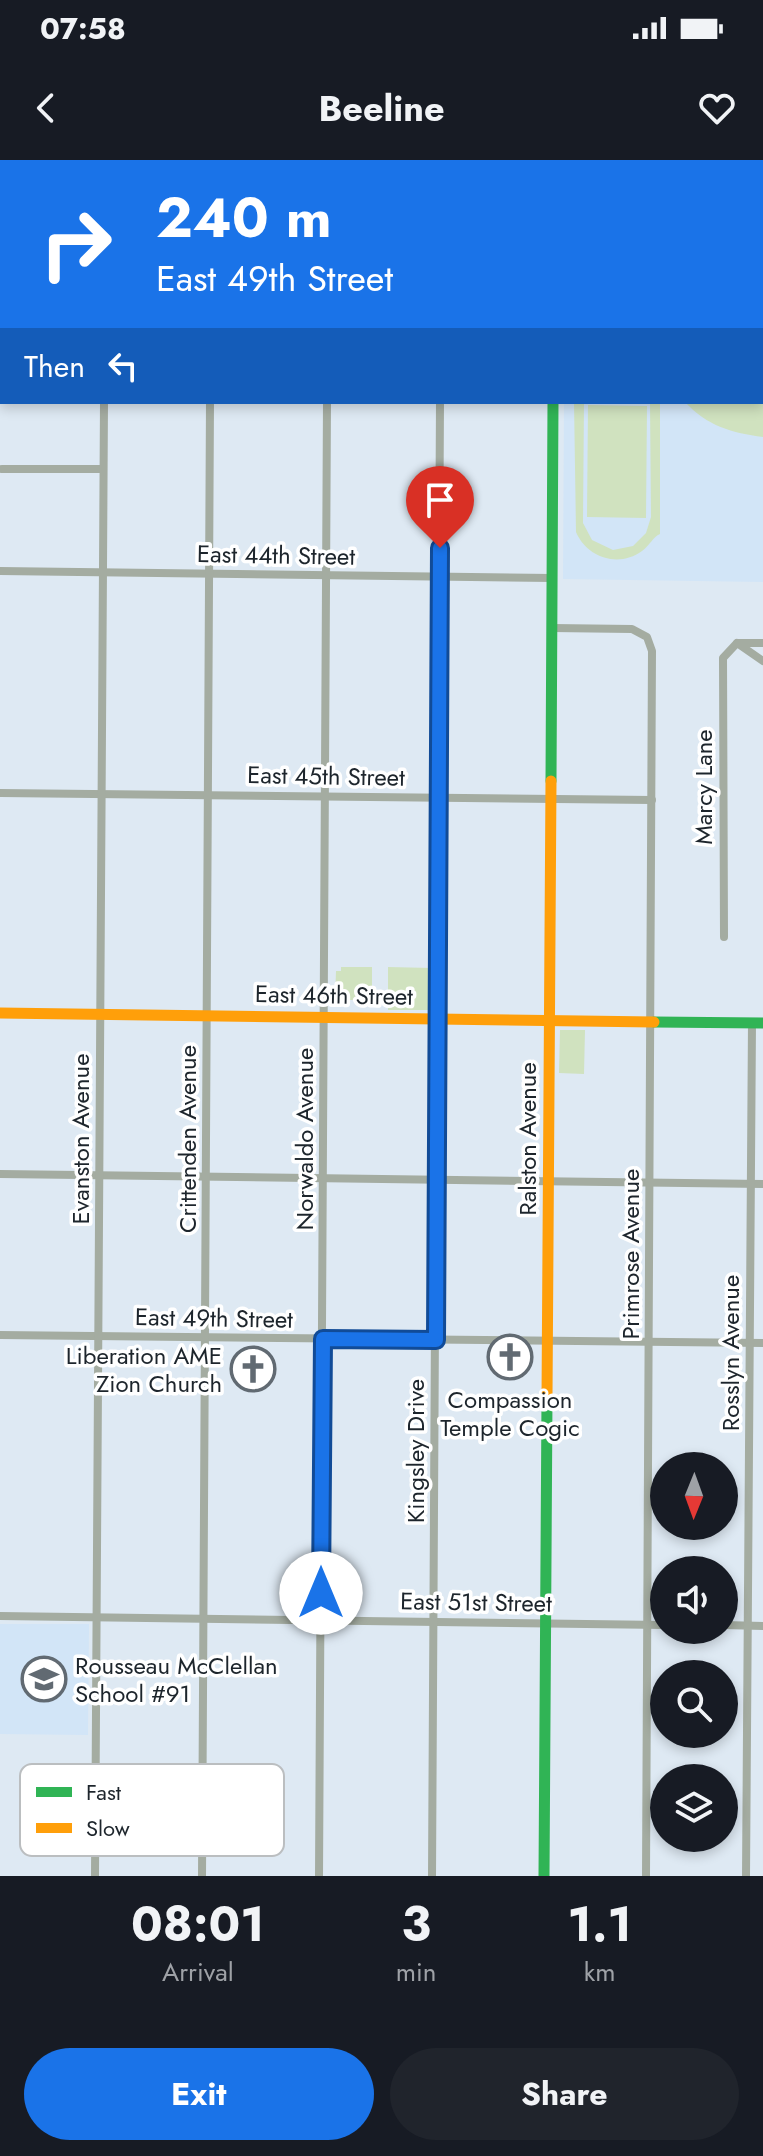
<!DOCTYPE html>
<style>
:root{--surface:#171b24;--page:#20242c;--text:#f1f3f6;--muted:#9ea1a6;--accent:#1a73e8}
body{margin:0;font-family:Jost,sans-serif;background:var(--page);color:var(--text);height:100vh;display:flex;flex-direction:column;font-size:30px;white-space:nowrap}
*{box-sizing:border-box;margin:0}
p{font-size:26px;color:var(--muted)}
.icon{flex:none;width:44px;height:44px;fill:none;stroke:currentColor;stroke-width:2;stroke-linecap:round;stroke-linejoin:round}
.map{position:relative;height:1716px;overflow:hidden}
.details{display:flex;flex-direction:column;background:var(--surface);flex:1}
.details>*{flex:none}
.guide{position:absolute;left:0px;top:0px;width:764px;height:244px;box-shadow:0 4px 12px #0003;background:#1a73e8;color:#fff;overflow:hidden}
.needle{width:52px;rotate:181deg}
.fabs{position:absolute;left:650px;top:1292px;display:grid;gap:16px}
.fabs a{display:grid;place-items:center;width:88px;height:88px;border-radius:50%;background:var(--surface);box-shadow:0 4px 12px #0003;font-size:40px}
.pin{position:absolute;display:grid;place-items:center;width:68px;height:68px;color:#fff;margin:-82px -34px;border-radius:50% 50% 50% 0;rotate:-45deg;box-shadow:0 0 8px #0007}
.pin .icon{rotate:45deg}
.me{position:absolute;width:88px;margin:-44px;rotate:0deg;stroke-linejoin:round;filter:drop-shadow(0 0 6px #0008)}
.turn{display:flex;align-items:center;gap:28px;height:168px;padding:0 24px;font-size:36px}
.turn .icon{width:104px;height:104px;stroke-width:2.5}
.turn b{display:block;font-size:56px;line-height:68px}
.then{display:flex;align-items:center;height:76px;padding:0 24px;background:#0003;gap:16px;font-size:30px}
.eta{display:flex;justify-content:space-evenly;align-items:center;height:136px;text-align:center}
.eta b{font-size:48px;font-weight:700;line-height:56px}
.button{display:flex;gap:16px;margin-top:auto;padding:16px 24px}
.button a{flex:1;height:92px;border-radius:48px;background:var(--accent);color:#fff;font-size:32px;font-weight:700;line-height:92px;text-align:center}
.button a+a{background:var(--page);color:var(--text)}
.status{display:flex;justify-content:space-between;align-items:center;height:56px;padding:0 40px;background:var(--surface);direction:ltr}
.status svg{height:22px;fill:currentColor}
header{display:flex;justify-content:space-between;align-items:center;height:104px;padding:0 24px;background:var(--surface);font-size:36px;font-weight:700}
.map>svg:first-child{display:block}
</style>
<div class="status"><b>07:58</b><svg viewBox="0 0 49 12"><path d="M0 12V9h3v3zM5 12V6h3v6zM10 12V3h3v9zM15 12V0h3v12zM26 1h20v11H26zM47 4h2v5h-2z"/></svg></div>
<header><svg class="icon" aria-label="back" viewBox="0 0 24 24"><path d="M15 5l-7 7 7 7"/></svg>Beeline<svg class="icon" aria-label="heart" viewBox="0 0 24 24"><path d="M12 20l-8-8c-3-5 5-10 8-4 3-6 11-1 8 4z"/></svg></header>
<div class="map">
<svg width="763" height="1716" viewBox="0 0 763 1716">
<rect width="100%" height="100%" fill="#dee9f3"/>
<g fill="#d2e5f7">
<path d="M565 0H763V422L563 419 564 242H762V2Z"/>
<path d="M0 1464H89L88 1575 0 1574Z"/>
</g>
<g fill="#d0e2bf">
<path d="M763 159V277C732 273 707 266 685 242H762Z"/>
<path d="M574 242H584L583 363 592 380 613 390 633 386 646 373 651 357 650 242H660V374C653 377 650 385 642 391 619 408 587 398 576 372Z"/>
<path d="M588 245 647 246 646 358 587 357Z"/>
<path d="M341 807H372V840H335L336 811H341Z"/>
<path d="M388 807 432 808V850H388Z"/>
<path d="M560 870H585L584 914 559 913Z"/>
</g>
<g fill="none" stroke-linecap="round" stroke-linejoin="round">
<g stroke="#a4aca1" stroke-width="8">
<path d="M104 2V0"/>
<path d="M211 2V0"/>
<path d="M328 2V0"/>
<path d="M441 2V0"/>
<path d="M554 2V0"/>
<path d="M2 309H103"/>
<path d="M0 411 552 418"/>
<path d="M552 468 632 469 647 477 652 491 646 1716"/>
<path d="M737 483 763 501"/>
<path d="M0 633 652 640"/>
<path d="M724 777 723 498 737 483H763"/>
<path d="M0 1014 763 1024"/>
<path d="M0 1175 763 1183"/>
<path d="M0 1456 664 1465"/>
<path d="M724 1465 763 1466"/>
<path d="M95 1716 104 242"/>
<path d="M202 1716 210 242"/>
<path d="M319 1716 327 242"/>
<path d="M432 1716 440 242"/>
<path d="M746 1716 752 862"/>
</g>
<g stroke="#30b455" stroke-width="11">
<path d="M551 621 553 242"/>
<path d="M654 862 763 863"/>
<path d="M544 1716 547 1238"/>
</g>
<g stroke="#ff9f0a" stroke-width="11">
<path d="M0 853 654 862"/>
<path d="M547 1238 551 621"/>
</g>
</g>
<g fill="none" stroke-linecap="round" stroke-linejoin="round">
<g stroke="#114b97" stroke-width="20">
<path id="route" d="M321 1433 323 1179 436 1180 440 388"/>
</g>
<use href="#route" stroke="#1a73e8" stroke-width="14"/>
</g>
<defs>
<g id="church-ring" transform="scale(2.3)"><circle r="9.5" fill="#fff" stroke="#616a72" stroke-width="1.5"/><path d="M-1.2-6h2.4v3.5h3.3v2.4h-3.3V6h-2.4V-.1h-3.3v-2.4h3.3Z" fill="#616a72"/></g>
<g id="school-ring" transform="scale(2.3)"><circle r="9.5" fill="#fff" stroke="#616a72" stroke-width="1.5"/><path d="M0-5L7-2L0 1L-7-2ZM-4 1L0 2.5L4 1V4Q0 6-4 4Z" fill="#616a72"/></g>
</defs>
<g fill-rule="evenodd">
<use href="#church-ring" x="510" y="1197"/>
<use href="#church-ring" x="253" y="1209"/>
<use href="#school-ring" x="44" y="1519"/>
</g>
<g text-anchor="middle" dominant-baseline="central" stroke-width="7" stroke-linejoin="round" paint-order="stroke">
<g font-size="24" fill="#1d252c" stroke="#fff">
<text transform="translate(276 395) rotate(1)">East 44th Street</text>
<text transform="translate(326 616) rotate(1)">East 45th Street</text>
<text transform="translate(703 627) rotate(-90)">Marcy Lane</text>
<text transform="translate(334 835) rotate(1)">East 46th Street</text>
<text transform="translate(80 979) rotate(-90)">Evanston Avenue</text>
<text transform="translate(187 979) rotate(-90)">Crittenden Avenue</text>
<text transform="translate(304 979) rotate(-90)">Norwaldo Avenue</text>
<text transform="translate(527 979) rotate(-90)">Ralston Avenue</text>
<text transform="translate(630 1094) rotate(-90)">Primrose Avenue</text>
<text transform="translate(214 1158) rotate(1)">East 49th Street</text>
<text transform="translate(730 1193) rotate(-90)">Rosslyn Avenue</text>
<text transform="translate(415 1291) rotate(-90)">Kingsley Drive</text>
<text transform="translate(476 1442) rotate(1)">East 51st Street</text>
</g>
<g font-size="24" fill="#1d252c" stroke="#fff" text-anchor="end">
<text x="222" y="1195">Liberation AME<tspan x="222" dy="28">Zion Church</tspan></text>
<text x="510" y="1239" text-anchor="middle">Compassion<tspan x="510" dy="28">Temple Cogic</tspan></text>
<text x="75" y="1505" text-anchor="start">Rousseau McClellan<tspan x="75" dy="28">School #91</tspan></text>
</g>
</g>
<rect x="20" y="1604" width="264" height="92" rx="12" fill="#fff" stroke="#bbbec0" stroke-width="2"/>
<rect x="36" y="1627" width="36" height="10" fill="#30b455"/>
<rect x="36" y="1663" width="36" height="10" fill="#ff9f0a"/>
<g font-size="22" fill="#1d252c">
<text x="86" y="1640">Fast</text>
<text x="86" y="1676">Slow</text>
</g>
</svg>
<div class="fabs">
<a><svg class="needle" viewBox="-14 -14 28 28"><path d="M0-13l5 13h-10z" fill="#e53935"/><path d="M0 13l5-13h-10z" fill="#9ea1a6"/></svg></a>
<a><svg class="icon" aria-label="sound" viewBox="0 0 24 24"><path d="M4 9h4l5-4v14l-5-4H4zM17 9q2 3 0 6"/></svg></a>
<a><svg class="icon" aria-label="search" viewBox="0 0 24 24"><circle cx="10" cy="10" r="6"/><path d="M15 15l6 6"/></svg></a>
<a><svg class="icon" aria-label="layers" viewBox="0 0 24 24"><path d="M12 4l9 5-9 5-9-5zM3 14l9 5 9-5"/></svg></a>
</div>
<div class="pin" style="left:440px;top:388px;background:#d93025"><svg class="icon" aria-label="arrive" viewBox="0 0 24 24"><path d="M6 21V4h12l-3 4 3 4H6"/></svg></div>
<svg class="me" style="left:321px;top:1433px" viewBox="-20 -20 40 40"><circle r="19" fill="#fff"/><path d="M0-13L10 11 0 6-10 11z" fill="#1a73e8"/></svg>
<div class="guide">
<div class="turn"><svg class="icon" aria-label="right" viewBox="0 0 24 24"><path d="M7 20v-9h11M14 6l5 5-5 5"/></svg><div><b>240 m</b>East 49th Street</div></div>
<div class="then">Then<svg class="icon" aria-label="left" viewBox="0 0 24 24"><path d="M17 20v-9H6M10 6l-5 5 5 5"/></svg></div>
</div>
</div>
<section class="details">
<div class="eta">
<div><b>08:01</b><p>Arrival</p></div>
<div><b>3</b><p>min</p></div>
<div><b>1.1</b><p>km</p></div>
</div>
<div class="button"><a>Exit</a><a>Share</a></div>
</section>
